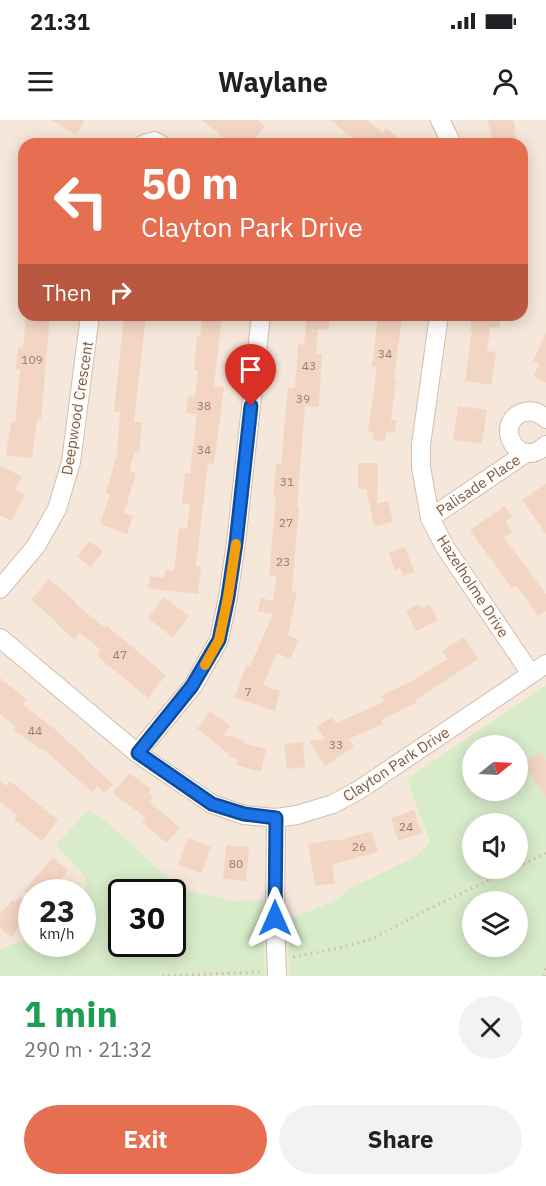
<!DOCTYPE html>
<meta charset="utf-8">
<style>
:root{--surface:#fff;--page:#f2f2f2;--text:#202124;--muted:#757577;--accent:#e76f51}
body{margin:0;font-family:"IBM Plex Sans",sans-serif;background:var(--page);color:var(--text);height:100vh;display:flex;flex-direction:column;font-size:22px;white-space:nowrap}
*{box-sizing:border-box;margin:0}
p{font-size:20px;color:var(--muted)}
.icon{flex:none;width:33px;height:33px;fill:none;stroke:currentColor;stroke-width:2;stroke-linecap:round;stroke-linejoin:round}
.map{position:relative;height:856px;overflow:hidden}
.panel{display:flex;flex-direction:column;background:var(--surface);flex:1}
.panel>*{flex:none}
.banner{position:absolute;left:18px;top:18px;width:510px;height:183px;border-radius:18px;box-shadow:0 3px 15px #0003;background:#e76f51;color:#fff;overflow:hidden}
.needle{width:39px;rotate:72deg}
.controls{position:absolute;left:462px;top:615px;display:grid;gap:12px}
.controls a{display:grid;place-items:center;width:66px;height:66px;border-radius:50%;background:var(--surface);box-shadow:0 3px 15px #0003;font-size:30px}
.speed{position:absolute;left:18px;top:759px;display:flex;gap:12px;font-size:30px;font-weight:700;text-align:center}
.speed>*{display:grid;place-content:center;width:78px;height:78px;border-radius:50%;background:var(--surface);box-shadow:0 3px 15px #0003;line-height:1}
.speed small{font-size:15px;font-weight:400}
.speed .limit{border:3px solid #111;border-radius:9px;background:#fff;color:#111}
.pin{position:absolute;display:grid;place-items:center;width:51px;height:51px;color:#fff;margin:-62px -26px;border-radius:50% 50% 50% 0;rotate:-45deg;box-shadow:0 0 6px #0007}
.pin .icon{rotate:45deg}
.me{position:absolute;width:66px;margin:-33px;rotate:0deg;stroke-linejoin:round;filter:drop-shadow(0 0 4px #0008)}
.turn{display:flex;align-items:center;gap:21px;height:126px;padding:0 24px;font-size:27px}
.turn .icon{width:78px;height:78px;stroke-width:2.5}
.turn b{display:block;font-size:42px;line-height:51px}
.then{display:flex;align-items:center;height:57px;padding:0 24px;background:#0003;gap:12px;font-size:22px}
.round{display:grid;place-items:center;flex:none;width:63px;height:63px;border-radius:32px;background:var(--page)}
.headline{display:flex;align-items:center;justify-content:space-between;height:102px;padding:0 24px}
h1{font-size:36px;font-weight:700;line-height:45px;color:#1e9e55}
.action{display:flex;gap:12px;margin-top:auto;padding:12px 24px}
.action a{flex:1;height:69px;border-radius:36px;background:var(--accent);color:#fff;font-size:24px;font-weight:700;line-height:69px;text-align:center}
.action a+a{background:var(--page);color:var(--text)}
.status{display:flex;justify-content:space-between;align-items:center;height:42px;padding:0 30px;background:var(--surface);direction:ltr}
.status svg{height:16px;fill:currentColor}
header{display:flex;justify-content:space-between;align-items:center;height:78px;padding:0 24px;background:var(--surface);font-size:27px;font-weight:700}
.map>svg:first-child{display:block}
</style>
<div class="status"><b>21:31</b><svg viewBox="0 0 49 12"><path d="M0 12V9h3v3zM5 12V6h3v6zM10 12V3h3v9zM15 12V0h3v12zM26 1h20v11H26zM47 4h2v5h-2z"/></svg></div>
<header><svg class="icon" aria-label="menu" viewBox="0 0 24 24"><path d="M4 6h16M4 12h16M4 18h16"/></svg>Waylane<svg class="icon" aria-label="person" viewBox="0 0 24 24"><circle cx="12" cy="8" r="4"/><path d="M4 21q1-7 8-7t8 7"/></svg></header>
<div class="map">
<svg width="546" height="856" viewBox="0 0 546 856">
<rect width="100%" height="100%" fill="#fdf6ec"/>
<path fill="#f5e8da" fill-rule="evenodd" d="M0 0H546V565L407 659 435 741 289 845 290 856H265L262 780 234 781 179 769 121 714 56 725 84 756 86 768 82 772H32L31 818 0 829ZM24 24H522V195H24Z"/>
<g fill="#d8ecc9" fill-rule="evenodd">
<path d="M546 565V856H290L287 825 291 808 292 798 332 782 353 767 417 736 429 722 407 659ZM472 626H518V670H472ZM472 704H518V748H472ZM472 782H518V826H472Z"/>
<path d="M89 689 121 714 179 769 234 781 263 779 265 856H0V829L31 818 32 824H82V772L86 768 84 756 56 725ZM172 772V824H122V772Z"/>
</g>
<g fill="#f3d5c3">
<path d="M52 0H85L76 15Z"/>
<path d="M201 0H257L265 6 251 24H232L217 13 218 12Z"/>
<path d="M331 0H367L383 13 386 8 405 24H359Z"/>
<path d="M487 0H513L516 10H514L518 24H494Z"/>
<path d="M26 195H50L41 300H37L32 338 6 335 11 302 15 303 20 249H16L18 227 23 228Z"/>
<path d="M124 195H146L134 302H142L139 332 135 331 129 351 136 353 124 393 133 396 127 414 100 404 110 374 106 373 117 334 120 292 114 291Z"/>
<path d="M203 195H222L214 266 224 267 214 344 208 343 196 446H201L198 474 148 468 150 456 164 458 165 450 174 451 179 408 187 409 190 384 182 383 185 353 190 354 197 294 186 293 188 276 195 277 198 250H194L197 216H200Z"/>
<path d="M307 195H330L329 210 318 209 316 234H322L319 287 305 286 297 386 299 387 292 471 297 472 288 515 299 520 290 539 277 533 263 565 280 571 275 591 235 578 246 545 250 546 273 494 258 491 261 478 273 481 277 456H269L276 377H273L276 344H281L288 268H295L298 224 304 225Z"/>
<path d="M378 195H402L394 260 396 261 391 300H396L395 313 386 312 385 321 373 320 374 313 368 312 377 247H372Z"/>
<path d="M472 195H501L499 208 490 207 487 231 496 232 491 265 465 261 472 211H470Z"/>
<path d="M546 213V263L533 256 539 244 533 241Z"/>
<path d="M458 286 487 290 482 324 453 320Z"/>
<path d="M358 343H378L377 384 388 381 393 402 374 406 366 369H358Z"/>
<path d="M0 345 22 357 15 370 25 375 11 401 0 395Z"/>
<path d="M546 364V414L522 380Z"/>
<path d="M505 386 512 397 505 402 512 412 504 418 546 474V491L538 496 516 465 512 468 490 437H489L470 410Z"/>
<path d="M89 421 103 431 91 447 77 437Z"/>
<path d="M405 427 414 452 403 456 400 448 395 450 389 433Z"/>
<path d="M49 459 77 483 76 484 105 508 107 506 166 555 148 578 97 536 101 530 80 513 75 520 56 503 57 502 31 480Z"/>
<path d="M164 477 189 496 173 518 148 498Z"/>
<path d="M419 484 421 489 430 484 438 500 416 511 406 491Z"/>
<path d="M464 517 478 539 416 580 417 582 381 600 383 604 349 619 354 627 325 646 309 621 325 619 317 607 332 597 336 603 384 582 381 576 412 561 447 539 442 531Z"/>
<path d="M0 558 27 580 23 585 56 610H55L85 637 84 638 113 664 105 673 97 666 92 672 42 628 41 630 14 610 16 607 0 594Z"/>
<path d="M210 591 230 606 224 615 244 620 243 623 266 629 261 652 236 645 237 639 228 637 229 634 195 607 198 608Z"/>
<path d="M303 622 305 647 287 649 284 624Z"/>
<path d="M540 632 546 641V678L523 643Z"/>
<path d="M129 653 151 669 148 673 153 677 150 682 180 708 166 723 142 702 146 698 113 673Z"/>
<path d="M0 661 6 666 10 661 58 700 42 721 14 699 17 695 0 682Z"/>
<path d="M414 690 422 713 398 721 391 698Z"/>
<path d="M372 711 378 732 332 745 335 763 315 766 308 724 335 719 336 721Z"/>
<path d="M188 718 211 727 201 753 178 745Z"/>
<path d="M226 725 249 727 246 761 223 759Z"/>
<path d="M53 737 68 751 50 772H23Z"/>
<path d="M20 777 32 787 31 793 11 817 0 808V794L13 780 15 782Z"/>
</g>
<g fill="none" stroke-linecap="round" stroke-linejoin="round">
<g stroke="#d1beb0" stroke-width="20">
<g id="minor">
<path d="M440 0 452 24"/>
<path d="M144 24 154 21 160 24"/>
<path d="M439 195 421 325V347L430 398 445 427 531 554"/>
<path d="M546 299C540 293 533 290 524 292 492 302 517 352 546 325"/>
<path d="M430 398 526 333"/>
<path d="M0 469 36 426 57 389 71 342 90 195"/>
<path d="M0 518 137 633 212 684 244 695 276 698 297 695 333 684 359 670 546 544"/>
<path d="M137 633 193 566 219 520 228 477 236 423 261 195"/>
<path d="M276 698 275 798 277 856"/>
</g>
</g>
<g stroke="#d9b8a5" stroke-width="3" stroke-dasharray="1.5 4.5" stroke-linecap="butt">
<path d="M518 747 546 733"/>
<path d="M293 837 335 829 372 819 427 790 514 748"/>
<path d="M162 856 263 852"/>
<path d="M544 856 546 848"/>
</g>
<use href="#minor" stroke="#fff" stroke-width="18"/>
</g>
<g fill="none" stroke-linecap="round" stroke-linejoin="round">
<g stroke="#114b97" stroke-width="15">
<path id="route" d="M251 286 236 423 228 477 219 520 192 566 138 633 212 684 244 694 276 698 275 798"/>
</g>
<use href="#route" stroke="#1a73e8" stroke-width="10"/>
<path stroke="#f59e0b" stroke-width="10" d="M205 545 219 520 228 477 236 424"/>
</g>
<g text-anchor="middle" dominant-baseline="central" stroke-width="4.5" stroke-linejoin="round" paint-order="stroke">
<g font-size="12" fill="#987a6a">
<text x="385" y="233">34</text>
<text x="32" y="239">109</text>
<text x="309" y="245">43</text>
<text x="303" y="278">39</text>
<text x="204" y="285">38</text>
<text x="204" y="329">34</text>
<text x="287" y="361">31</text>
<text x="286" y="402">27</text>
<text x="283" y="441">23</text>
<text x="120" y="534">47</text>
<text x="248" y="571">7</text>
<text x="35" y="610">44</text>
<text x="336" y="624">33</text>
<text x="406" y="706">24</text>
<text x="359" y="726">26</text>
<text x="236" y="743">80</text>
</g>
<g font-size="15" fill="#7a5c4d" stroke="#fffaf3">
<text transform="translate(77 288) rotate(-81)">Deepwood Crescent</text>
<text transform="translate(478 365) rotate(-34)">Palisade Place</text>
<text transform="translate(473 466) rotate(57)">Hazelholme Drive</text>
<text transform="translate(396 644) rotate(-33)">Clayton Park Drive</text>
</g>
</g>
</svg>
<div class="controls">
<a><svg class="needle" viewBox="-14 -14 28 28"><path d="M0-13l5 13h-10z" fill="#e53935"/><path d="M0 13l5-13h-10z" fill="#757577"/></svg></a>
<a><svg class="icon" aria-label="sound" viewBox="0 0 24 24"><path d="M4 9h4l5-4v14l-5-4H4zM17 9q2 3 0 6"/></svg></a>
<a><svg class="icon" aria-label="layers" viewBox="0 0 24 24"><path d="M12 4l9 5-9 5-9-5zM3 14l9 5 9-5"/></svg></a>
</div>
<div class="speed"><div>23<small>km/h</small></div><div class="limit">30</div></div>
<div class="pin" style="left:251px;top:286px;background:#d93025"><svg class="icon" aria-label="arrive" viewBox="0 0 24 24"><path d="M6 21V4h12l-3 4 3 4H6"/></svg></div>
<svg class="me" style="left:275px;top:798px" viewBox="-20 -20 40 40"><path d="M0-17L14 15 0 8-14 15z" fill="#1a73e8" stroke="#fff" stroke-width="4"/></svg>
<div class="banner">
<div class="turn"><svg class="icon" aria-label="left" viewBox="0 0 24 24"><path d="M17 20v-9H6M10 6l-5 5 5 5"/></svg><div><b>50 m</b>Clayton Park Drive</div></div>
<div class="then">Then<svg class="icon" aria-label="right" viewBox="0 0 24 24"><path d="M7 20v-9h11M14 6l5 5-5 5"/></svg></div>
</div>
</div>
<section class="panel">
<div class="headline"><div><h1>1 min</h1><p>290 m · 21:32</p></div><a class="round"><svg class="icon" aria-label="close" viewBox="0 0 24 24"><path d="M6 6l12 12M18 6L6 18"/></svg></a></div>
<div class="action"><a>Exit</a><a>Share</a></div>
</section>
